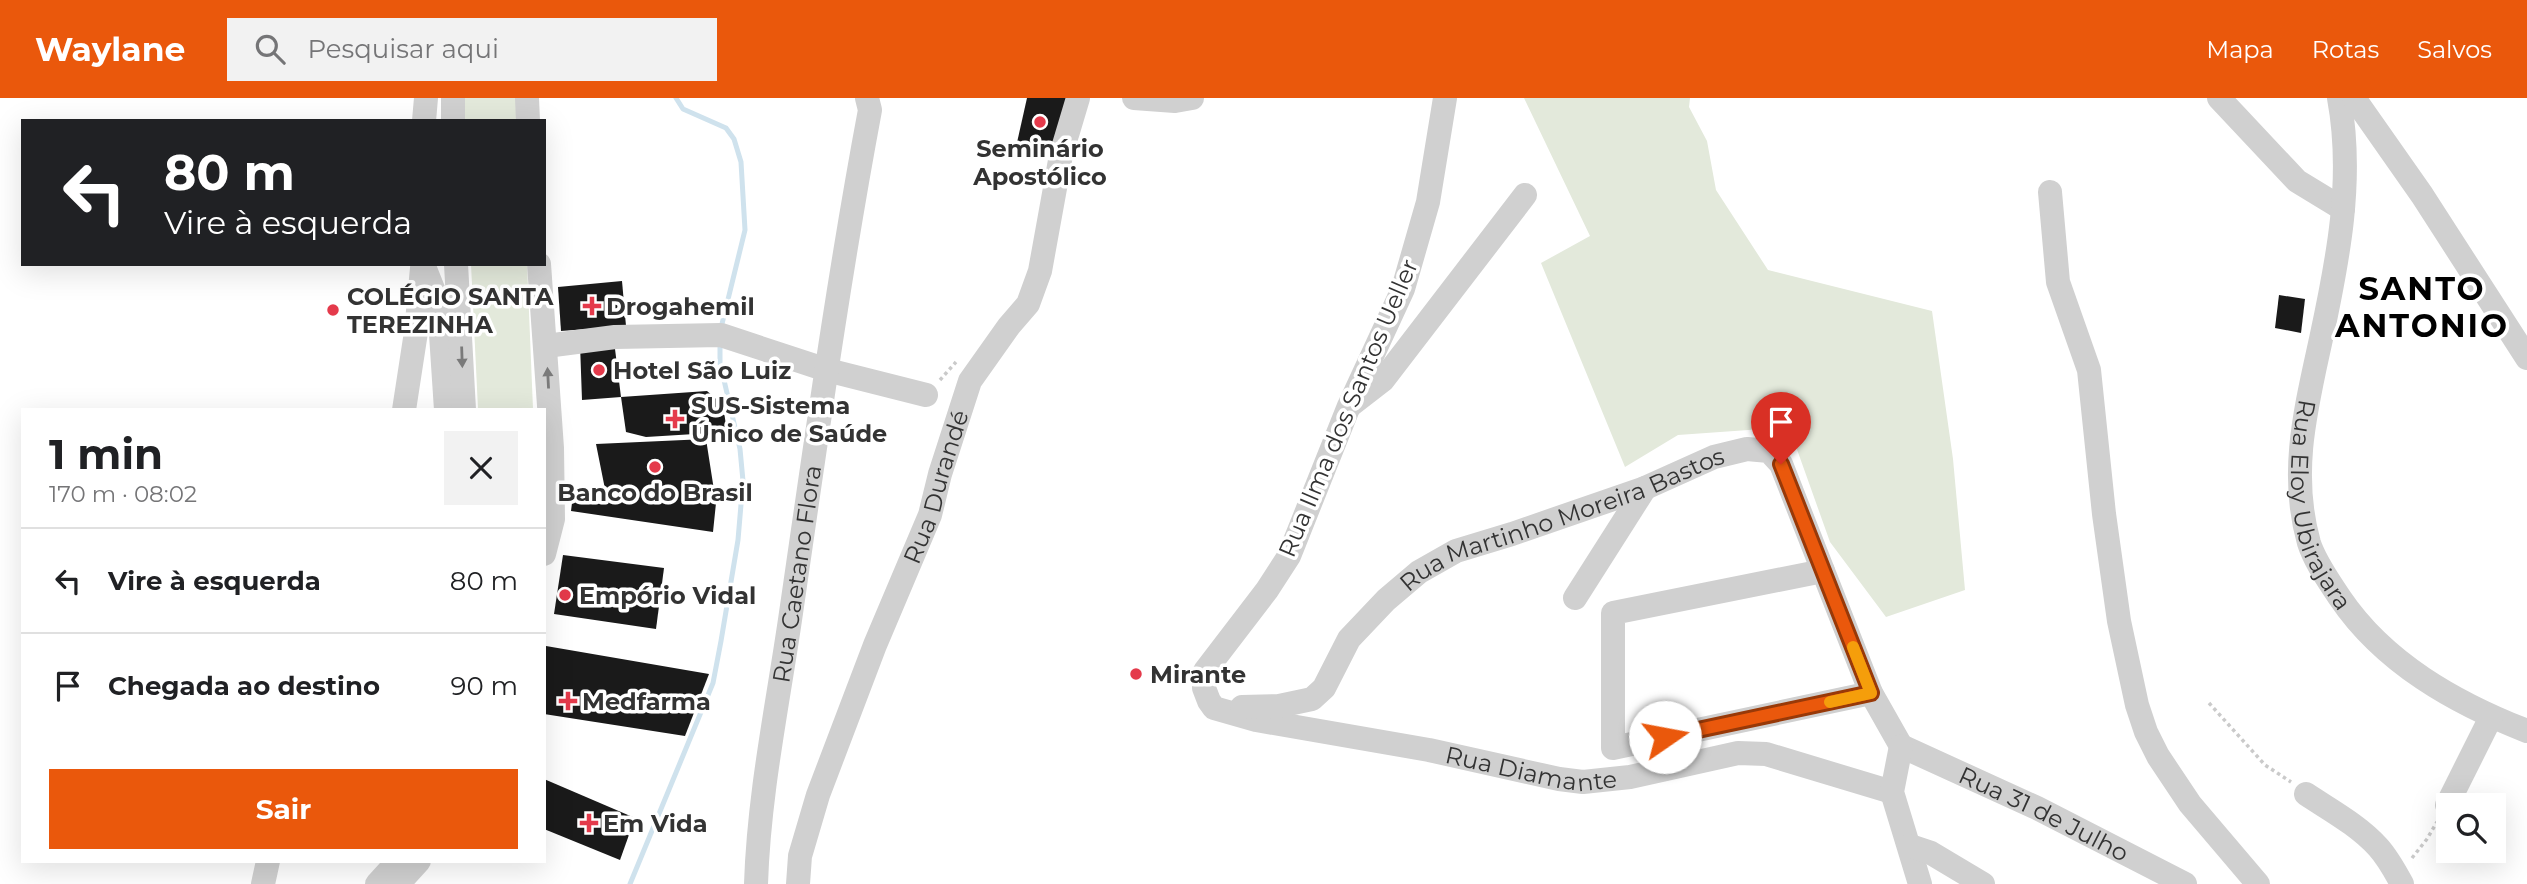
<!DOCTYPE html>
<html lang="pt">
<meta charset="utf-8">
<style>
:root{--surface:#fff;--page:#f2f2f2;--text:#202124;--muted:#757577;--line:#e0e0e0;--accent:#ea580c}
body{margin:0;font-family:Montserrat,sans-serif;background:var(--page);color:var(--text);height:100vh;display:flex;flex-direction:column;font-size:26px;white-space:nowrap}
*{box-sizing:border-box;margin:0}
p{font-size:23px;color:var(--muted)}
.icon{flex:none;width:38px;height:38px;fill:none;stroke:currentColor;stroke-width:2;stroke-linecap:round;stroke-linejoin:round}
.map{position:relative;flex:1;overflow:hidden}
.side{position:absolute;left:21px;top:310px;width:525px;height:455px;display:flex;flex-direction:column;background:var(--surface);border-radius:0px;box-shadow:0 7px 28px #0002}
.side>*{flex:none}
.top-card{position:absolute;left:21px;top:21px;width:525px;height:147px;border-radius:0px;box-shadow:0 7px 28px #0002;background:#202124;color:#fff;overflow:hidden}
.controls{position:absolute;left:2436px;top:695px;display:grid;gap:14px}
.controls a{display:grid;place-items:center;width:70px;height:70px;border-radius:0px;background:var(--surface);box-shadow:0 7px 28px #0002;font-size:35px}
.pin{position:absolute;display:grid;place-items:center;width:60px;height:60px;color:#fff;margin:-72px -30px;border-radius:50% 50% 50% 0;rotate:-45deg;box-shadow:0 0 7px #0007}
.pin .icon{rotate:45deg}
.me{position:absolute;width:77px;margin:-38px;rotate:78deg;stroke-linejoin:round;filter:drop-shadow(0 0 5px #0008)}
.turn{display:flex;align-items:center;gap:24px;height:147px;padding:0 28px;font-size:32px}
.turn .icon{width:91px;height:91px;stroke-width:2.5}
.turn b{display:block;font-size:49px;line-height:60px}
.round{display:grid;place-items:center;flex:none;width:74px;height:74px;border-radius:0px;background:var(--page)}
.headline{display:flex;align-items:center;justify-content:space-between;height:119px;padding:0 28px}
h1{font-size:42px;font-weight:700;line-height:52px}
.action{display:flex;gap:14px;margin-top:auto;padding:14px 28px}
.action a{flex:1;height:80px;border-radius:0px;background:var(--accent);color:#fff;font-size:28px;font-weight:700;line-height:80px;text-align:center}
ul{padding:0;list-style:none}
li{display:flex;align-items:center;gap:21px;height:105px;padding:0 28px;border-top:2px solid var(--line)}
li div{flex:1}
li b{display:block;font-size:26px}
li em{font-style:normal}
header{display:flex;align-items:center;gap:42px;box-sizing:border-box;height:98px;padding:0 35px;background:var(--accent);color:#fff}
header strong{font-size:33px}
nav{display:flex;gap:38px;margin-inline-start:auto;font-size:24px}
.search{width:490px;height:63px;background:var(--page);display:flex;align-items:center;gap:18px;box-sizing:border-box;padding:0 24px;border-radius:0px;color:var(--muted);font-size:26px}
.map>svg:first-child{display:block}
</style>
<header>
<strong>Waylane</strong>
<div class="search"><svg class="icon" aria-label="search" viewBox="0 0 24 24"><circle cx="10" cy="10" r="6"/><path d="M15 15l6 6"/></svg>Pesquisar aqui</div>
<nav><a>Mapa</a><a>Rotas</a><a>Salvos</a></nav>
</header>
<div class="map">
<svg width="2527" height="786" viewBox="0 0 2527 786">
<rect width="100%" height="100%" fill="#fff"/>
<g fill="#e3e9db">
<path d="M463 0H518L519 23H464Z"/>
<path d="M1524 0H1690L1689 9 1707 43 1716 92 1768 172 1932 213 1953 361 1965 492 1886 519 1830 444 1789 329 1678 337 1625 369 1541 165 1590 138Z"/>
<path d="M471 166H527L533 311H478Z"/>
</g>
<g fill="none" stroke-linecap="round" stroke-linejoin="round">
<g stroke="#cfe2ed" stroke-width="5">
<path d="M676 0 683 11 726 30 734 41 741 64 745 132 721 230"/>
<path d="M630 786 713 585 721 543 738 442 743 383 740 351 720 265V244"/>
</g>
</g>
<g fill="#1a1a1a">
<path d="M1027 0H1067L1049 60 1016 49Z"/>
<path d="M622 183 626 228 561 233 558 189Z"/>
<path d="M2279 197 2305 201 2301 235 2275 230Z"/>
<path d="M614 243 621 299 707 293 723 307 727 334 646 339 626 334 621 299 582 302 580 246Z"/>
<path d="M706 341 716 405 713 434 571 413 574 389 631 395 605 391 596 346Z"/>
<path d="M563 457 664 470 656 531 554 516Z"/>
<path d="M546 548 709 576 685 638 544 616Z"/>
<path d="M544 681 635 720 620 762 544 731Z"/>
</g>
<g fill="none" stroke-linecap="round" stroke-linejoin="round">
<g stroke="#cacaca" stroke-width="3.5" stroke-dasharray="3.5 3.5" stroke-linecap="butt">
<path d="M940 282 956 264"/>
<path d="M2209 605 2265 667 2291 684"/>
<path d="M2412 760 2427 741 2437 724"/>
</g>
<g stroke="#d0d0d0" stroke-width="24">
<path d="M453 0V23"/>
<path d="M527 0 528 23"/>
<path d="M1134 0 1175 3 1192 0"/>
<path id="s1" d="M1445 0 1428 104 1403 191 1349 308 1289 458 1267 492 1205 573 1204 590 1209 603 1214 610 1256 622 1429 652 1559 681 1583 684 1630 679 1738 655 1766 656 1892 694"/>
<path d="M2219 0 2297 83 2343 111"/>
<path id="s2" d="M2339 0C2354 81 2338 162 2321 241 2306 310 2289 375 2309 445 2315 464 2329 483 2340 500 2384 565 2455 605 2527 633"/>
<path d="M2354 0 2422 97 2527 260"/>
<path d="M424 23 426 0"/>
<path d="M2050 94 2058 184 2089 272 2104 416 2119 523 2137 607 2146 634 2158 658 2190 706 2258 786"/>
<path d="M423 166 439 206 446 312"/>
<path d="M456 166 464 312"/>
<path d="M539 166 552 350 553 421 544 456"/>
<path d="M546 248 615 239 721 237 827 272 926 297"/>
<path d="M1352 306 1383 282 1525 97"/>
<path d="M404 312 416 234 422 170"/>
<path d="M1823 473 1613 515V650L1871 595"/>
<path d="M1575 500 1645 390"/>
<path id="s3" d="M1242 609 1279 608 1312 601 1324 590 1349 541 1386 502 1419 474 1456 453 1512 436 1645 390 1714 359 1747 351 1769 353 1781 366 1871 595 1901 648"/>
<path id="s4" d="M1901 648 2037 710 2185 786"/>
<path d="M1901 648 1892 694 1920 786"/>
<path d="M2306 696C2330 712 2358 727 2378 749 2388 760 2395 773 2402 786"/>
<path d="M2447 707 2491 619"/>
<path d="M1910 748 1931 755 1983 786"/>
<path d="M263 786 268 763"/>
<path d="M377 786 398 763"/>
<path d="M398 786 419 763"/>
<path id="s5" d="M756 786C759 692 779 601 792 508 816 343 839 177 870 12L867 0"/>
<path id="s6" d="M798 786 800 758 818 697 875 547 930 417 940 376 970 283 1009 228 1028 206 1040 173 1061 57 1078 0"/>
</g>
</g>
<defs><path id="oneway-solid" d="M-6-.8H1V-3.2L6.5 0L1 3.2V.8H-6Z" transform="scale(1.75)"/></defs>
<g fill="#7a7a7a">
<use href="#oneway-solid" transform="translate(462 259) rotate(88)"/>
<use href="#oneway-solid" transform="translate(548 280) rotate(-93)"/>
</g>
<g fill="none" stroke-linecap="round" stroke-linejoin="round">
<g stroke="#983908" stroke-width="18">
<path id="route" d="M1665 639 1871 595 1781 366"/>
</g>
<use href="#route" stroke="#ea580c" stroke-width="12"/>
<path stroke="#f59e0b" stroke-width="12" d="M1830 604 1871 595 1853 549"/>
</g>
<g fill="#e43a4b" stroke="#fff" stroke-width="2.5">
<circle cx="1040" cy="24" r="7"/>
<path d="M588.5 197.5h7v7h7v7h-7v7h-7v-7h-7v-7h7z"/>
<circle cx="333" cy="212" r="7"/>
<circle cx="599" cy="272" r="7"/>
<path d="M671.5 310.5h7v7h7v7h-7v7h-7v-7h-7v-7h7z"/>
<circle cx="655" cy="369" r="7"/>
<circle cx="565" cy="497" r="7"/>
<circle cx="1136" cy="576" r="7"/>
<path d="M564.5 592.5h7v7h7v7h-7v7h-7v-7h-7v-7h7z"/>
<path d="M585.5 714.5h7v7h7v7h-7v7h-7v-7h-7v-7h7z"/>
</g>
<g text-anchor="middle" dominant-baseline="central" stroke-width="7" stroke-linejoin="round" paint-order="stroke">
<g font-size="24" font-weight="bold" fill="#333" stroke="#fff" text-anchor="start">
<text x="1040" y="50" text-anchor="middle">Seminário<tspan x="1040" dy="28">Apostólico</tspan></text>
<text x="347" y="198">COLÉGIO SANTA<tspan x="347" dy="28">TEREZINHA</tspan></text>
<text x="606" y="208">Drogahemil</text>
<text x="613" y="272">Hotel São Luiz</text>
<text x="691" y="307">SUS-Sistema<tspan x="691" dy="28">Único de Saúde</tspan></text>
<text x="655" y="394" text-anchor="middle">Banco do Brasil</text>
<text x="579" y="497">Empório Vidal</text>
<text x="1150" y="576">Mirante</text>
<text x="582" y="603">Medfarma</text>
<text x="603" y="725">Em Vida</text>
</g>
<g font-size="24" fill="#333" stroke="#fff">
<text transform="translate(1348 310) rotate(-67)">Rua Ilma dos Santos Ueller</text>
<text stroke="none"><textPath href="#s6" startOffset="422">Rua Durandé</textPath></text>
<text stroke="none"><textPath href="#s2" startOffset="415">Rua Eloy Ubirajara</textPath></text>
<text stroke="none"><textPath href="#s3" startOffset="392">Rua Martinho Moreira Bastos</textPath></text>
<text stroke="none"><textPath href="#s5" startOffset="313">Rua Caetano Flora</textPath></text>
<text stroke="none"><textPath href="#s1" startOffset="992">Rua Diamante</textPath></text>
<text stroke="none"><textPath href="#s4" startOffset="158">Rua 31 de Julho</textPath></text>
</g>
<g font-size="32" font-weight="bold" letter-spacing="2" fill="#000" stroke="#fff">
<text x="2422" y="190">SANTO<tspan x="2422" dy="37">ANTONIO</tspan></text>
</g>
</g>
</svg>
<div class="controls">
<a><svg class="icon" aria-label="search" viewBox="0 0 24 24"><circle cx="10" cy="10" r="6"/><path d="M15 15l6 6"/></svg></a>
</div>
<div class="pin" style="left:1781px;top:366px;background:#d93025"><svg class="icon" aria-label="arrive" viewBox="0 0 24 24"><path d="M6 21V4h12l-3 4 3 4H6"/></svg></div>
<svg class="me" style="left:1665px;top:639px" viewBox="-20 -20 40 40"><circle r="19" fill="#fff"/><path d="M0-13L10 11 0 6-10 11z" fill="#ea580c"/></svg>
<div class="top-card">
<div class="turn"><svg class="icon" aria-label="left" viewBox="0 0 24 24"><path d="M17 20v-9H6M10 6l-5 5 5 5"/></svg><div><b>80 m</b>Vire à esquerda</div></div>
</div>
<section class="side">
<div class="headline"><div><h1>1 min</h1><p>170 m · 08:02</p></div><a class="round"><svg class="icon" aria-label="close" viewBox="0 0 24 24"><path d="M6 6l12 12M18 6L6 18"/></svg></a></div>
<ul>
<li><svg class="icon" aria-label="left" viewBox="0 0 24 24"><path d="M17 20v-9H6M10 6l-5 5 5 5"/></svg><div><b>Vire à esquerda</b></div><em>80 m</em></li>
<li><svg class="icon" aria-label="arrive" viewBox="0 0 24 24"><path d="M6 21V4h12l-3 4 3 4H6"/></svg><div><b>Chegada ao destino</b></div><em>90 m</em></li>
</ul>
<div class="action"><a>Sair</a></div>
</section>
</div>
